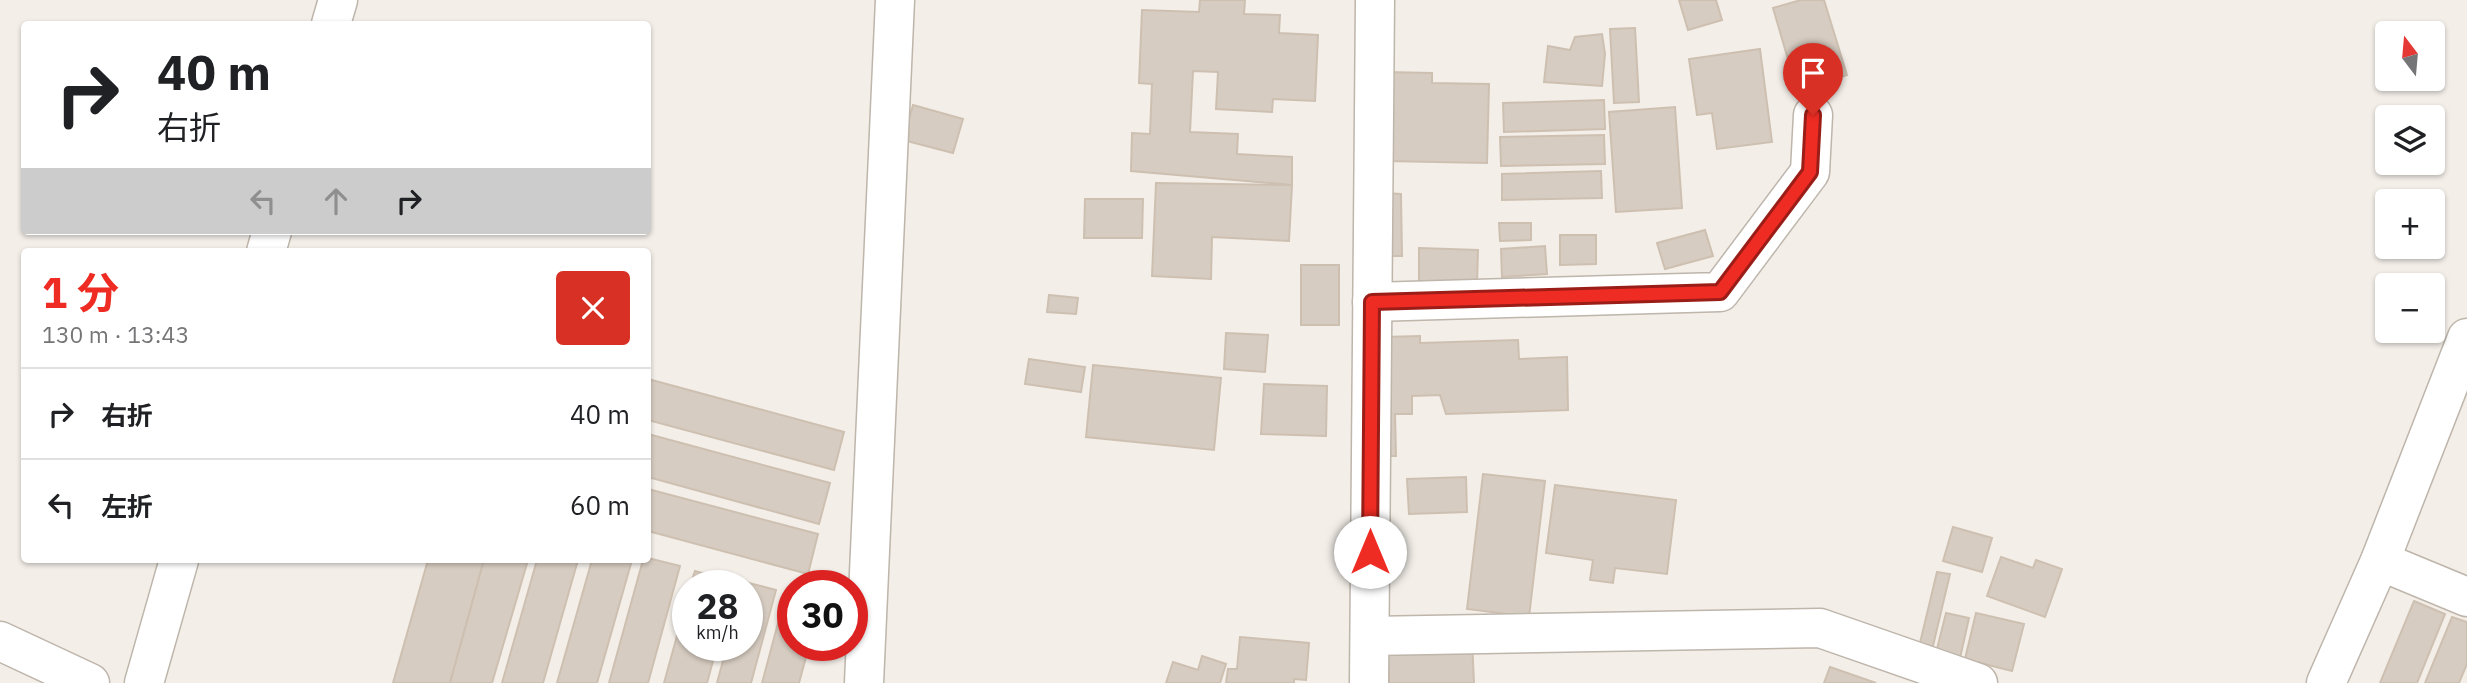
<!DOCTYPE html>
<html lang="ja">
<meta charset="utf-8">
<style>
:root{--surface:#fff;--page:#f2f2f2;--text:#202124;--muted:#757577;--line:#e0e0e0;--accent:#ee2c24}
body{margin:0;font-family:"IBM Plex Sans","Noto Sans JP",sans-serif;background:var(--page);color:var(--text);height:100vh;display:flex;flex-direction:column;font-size:26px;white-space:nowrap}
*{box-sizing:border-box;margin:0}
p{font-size:23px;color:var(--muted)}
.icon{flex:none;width:38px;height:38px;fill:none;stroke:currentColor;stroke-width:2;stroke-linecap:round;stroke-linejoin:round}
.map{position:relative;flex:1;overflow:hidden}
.drawer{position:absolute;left:21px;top:248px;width:630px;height:315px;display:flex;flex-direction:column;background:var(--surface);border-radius:7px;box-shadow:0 2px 5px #0004}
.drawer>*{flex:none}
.top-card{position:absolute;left:21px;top:21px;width:630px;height:214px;border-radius:7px;box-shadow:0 2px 5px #0004;background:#fff;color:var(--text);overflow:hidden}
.needle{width:46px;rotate:344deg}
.buttons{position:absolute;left:2375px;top:21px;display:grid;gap:14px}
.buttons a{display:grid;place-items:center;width:70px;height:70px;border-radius:7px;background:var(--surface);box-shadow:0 2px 5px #0004;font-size:35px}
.speed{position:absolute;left:672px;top:570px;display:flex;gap:14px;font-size:35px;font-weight:700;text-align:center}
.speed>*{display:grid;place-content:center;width:91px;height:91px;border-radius:50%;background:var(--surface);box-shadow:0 2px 5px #0004;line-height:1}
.speed small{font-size:18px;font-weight:400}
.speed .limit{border:10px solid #d22;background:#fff;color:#111}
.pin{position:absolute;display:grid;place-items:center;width:60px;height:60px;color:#fff;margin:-72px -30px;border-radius:50% 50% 50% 0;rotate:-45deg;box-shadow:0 0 7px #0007}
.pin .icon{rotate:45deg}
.me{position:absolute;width:77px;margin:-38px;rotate:0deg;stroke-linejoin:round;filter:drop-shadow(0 0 5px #0008)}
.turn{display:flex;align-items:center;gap:24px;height:147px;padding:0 21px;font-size:32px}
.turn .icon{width:91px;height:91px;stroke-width:2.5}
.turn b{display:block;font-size:49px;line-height:60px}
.lanes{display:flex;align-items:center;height:66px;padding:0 21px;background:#0003;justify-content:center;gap:35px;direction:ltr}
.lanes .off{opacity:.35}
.round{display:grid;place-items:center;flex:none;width:74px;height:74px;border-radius:7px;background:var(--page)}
.headline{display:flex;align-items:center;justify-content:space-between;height:119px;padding:0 21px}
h1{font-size:42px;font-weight:700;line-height:52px;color:var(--accent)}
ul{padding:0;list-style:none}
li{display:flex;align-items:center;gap:21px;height:91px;padding:0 21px;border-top:2px solid var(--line)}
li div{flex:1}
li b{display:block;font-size:26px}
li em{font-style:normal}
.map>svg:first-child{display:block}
</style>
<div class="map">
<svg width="2467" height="683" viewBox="0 0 2467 683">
<rect width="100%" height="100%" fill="#f3eee8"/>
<g fill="#d7ccc1" stroke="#cec0b1" stroke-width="2">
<path d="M1200 0H1245L1244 14 1280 15 1279 33 1318 35 1315 101 1273 99 1272 112 1216 109 1218 72 1193 71 1190 132 1238 134 1237 154 1292 157V185L1131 171 1132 133 1150 134 1152 84 1139 83 1142 10 1199 12Z"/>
<path d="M1679 0H1716L1722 20 1688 30Z"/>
<path d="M1801 0H1824L1847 75 1797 90 1773 8Z"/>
<path d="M1635 28 1639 102 1614 103 1610 29Z"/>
<path d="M1602 34 1605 54 1602 86 1544 82 1548 46 1570 50 1575 37Z"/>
<path d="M1760 49 1772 142 1717 149 1712 113 1697 115 1689 59Z"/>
<path d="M1386 72 1432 73V83L1489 84 1487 163 1385 161Z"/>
<path d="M1604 100 1605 129 1504 132 1503 103Z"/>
<path d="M913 105 963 119 953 153 903 140Z"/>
<path d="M1675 107 1682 208 1616 212 1609 112Z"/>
<path d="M1604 135 1605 164 1501 166 1500 137Z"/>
<path d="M1601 171 1602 198 1502 200V174Z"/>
<path d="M1156 183 1292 185 1289 241 1212 237 1211 279 1152 276Z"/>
<path d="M1382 193 1401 194 1402 256H1383Z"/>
<path d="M1085 199H1143L1142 238H1084Z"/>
<path d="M1499 223H1531V240L1500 241Z"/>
<path d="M1705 230 1713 256 1665 269 1657 243Z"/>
<path d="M1560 235H1596V264L1560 265Z"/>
<path d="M1545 246 1547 274 1502 277 1501 249Z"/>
<path d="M1419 248 1478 250 1477 283 1419 281Z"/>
<rect x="1301" y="265" width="38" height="60"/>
<path d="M1049 295 1078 298 1076 314 1047 312Z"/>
<path d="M1226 333 1268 335 1265 372 1224 369Z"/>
<path d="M1420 336V343L1518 340 1519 359 1567 357 1568 410 1446 414 1440 395 1412 396V414H1395L1396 456H1386L1383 337Z"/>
<path d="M1029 359 1085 367 1081 392 1025 384Z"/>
<path d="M1093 365 1221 378 1214 450 1086 437Z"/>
<path d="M648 379 844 432 834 470 648 420Z"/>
<path d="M1264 384 1327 386 1326 436 1261 434Z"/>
<path d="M648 434 830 483 819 524 648 477Z"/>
<path d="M1483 474 1545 481 1529 617 1467 609Z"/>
<path d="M1466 477 1467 512 1409 514 1407 479Z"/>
<path d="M1555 485 1676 500 1667 574 1615 568 1613 583 1590 580 1593 560 1546 553Z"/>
<path d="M648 489 818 534 808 574 648 531Z"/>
<path d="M1953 527 1992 538 1982 572 1943 561Z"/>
<path d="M2001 557 2033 568 2036 560 2062 569 2045 617 1987 596Z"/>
<path d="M648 558 680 566 648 683H609L643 560Z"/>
<path d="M428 560H484L450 683H393Z"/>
<path d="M484 560H528L492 683H450Z"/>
<path d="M537 560H578L543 683H502Z"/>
<path d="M592 560H632L597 683H557Z"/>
<path d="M695 571 734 582 733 586H690Z"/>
<path d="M1937 572 1950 574 1932 650 1919 647Z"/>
<path d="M745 582 776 590 751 683H717L727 646H747Z"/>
<path d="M688 596V646H717L707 683H664Z"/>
<path d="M785 597 793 599V646H809L799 683H762Z"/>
<path d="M2414 601 2445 614 2417 683H2380Z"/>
<path d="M1946 613 1969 618 1960 658 1936 653Z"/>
<path d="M1976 613 2024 624 2012 671 1965 659Z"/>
<path d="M2452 617 2467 622V664L2459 683H2425Z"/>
<path d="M1240 637 1309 643 1306 680 1294 679V683H1226L1228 669H1237Z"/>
<path d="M1472 640 1474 683H1389L1388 654Z"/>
<path d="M1202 656 1226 664 1220 683H1166L1173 662 1198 670Z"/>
<path d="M1830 667 1876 683H1824Z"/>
</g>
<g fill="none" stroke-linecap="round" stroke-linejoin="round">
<g stroke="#beb5ab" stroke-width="41">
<g id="minor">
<path d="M331 24 338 0"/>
<path d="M266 252 272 231"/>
<path d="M1372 302 1720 292 1810 172 1813 115"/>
<path d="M2380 561 2467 597"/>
<path d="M1370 636 1820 628 1978 683"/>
<path d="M0 641 90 683"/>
<path d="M144 683 179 560"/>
<path d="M864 683 895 0"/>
<path d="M1369 683 1375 0"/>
<path d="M2326 683 2380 561 2467 338"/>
</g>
</g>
<use href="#minor" stroke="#fff" stroke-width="38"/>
</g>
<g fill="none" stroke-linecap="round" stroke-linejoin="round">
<g stroke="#9b1d17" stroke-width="18">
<path id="route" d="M1370 552 1372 302 1720 292 1810 172 1813 115"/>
</g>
<use href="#route" stroke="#ee2c24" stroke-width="12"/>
</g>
</svg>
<div class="buttons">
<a><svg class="needle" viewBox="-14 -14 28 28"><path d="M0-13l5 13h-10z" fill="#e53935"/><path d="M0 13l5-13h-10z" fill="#757577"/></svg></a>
<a><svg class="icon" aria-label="layers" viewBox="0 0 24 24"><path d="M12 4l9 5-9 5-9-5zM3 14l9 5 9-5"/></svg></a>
<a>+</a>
<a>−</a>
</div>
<div class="speed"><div>28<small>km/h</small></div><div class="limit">30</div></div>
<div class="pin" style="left:1813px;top:115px;background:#d93025"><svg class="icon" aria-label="arrive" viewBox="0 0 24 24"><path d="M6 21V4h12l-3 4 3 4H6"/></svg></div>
<svg class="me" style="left:1370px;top:552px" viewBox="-20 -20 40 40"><circle r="19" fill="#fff"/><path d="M0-13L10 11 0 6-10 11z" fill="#ee2c24"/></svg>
<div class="top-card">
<div class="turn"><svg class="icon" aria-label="right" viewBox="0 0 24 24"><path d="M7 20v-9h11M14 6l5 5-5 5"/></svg><div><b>40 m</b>右折</div></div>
<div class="lanes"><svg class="icon off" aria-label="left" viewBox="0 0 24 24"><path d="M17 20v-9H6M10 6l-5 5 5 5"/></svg><svg class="icon off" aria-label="ahead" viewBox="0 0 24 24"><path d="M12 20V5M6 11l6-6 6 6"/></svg><svg class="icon" aria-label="right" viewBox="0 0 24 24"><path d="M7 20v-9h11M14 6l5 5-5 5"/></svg></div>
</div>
<section class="drawer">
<div class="headline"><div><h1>1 分</h1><p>130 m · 13:43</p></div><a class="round" style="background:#d93025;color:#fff"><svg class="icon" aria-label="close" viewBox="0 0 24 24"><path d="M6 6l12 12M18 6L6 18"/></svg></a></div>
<ul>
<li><svg class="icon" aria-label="right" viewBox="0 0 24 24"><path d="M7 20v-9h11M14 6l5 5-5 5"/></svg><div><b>右折</b></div><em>40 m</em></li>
<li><svg class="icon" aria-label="left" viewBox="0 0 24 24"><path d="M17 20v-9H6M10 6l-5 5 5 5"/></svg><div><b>左折</b></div><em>60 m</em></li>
</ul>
</section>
</div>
